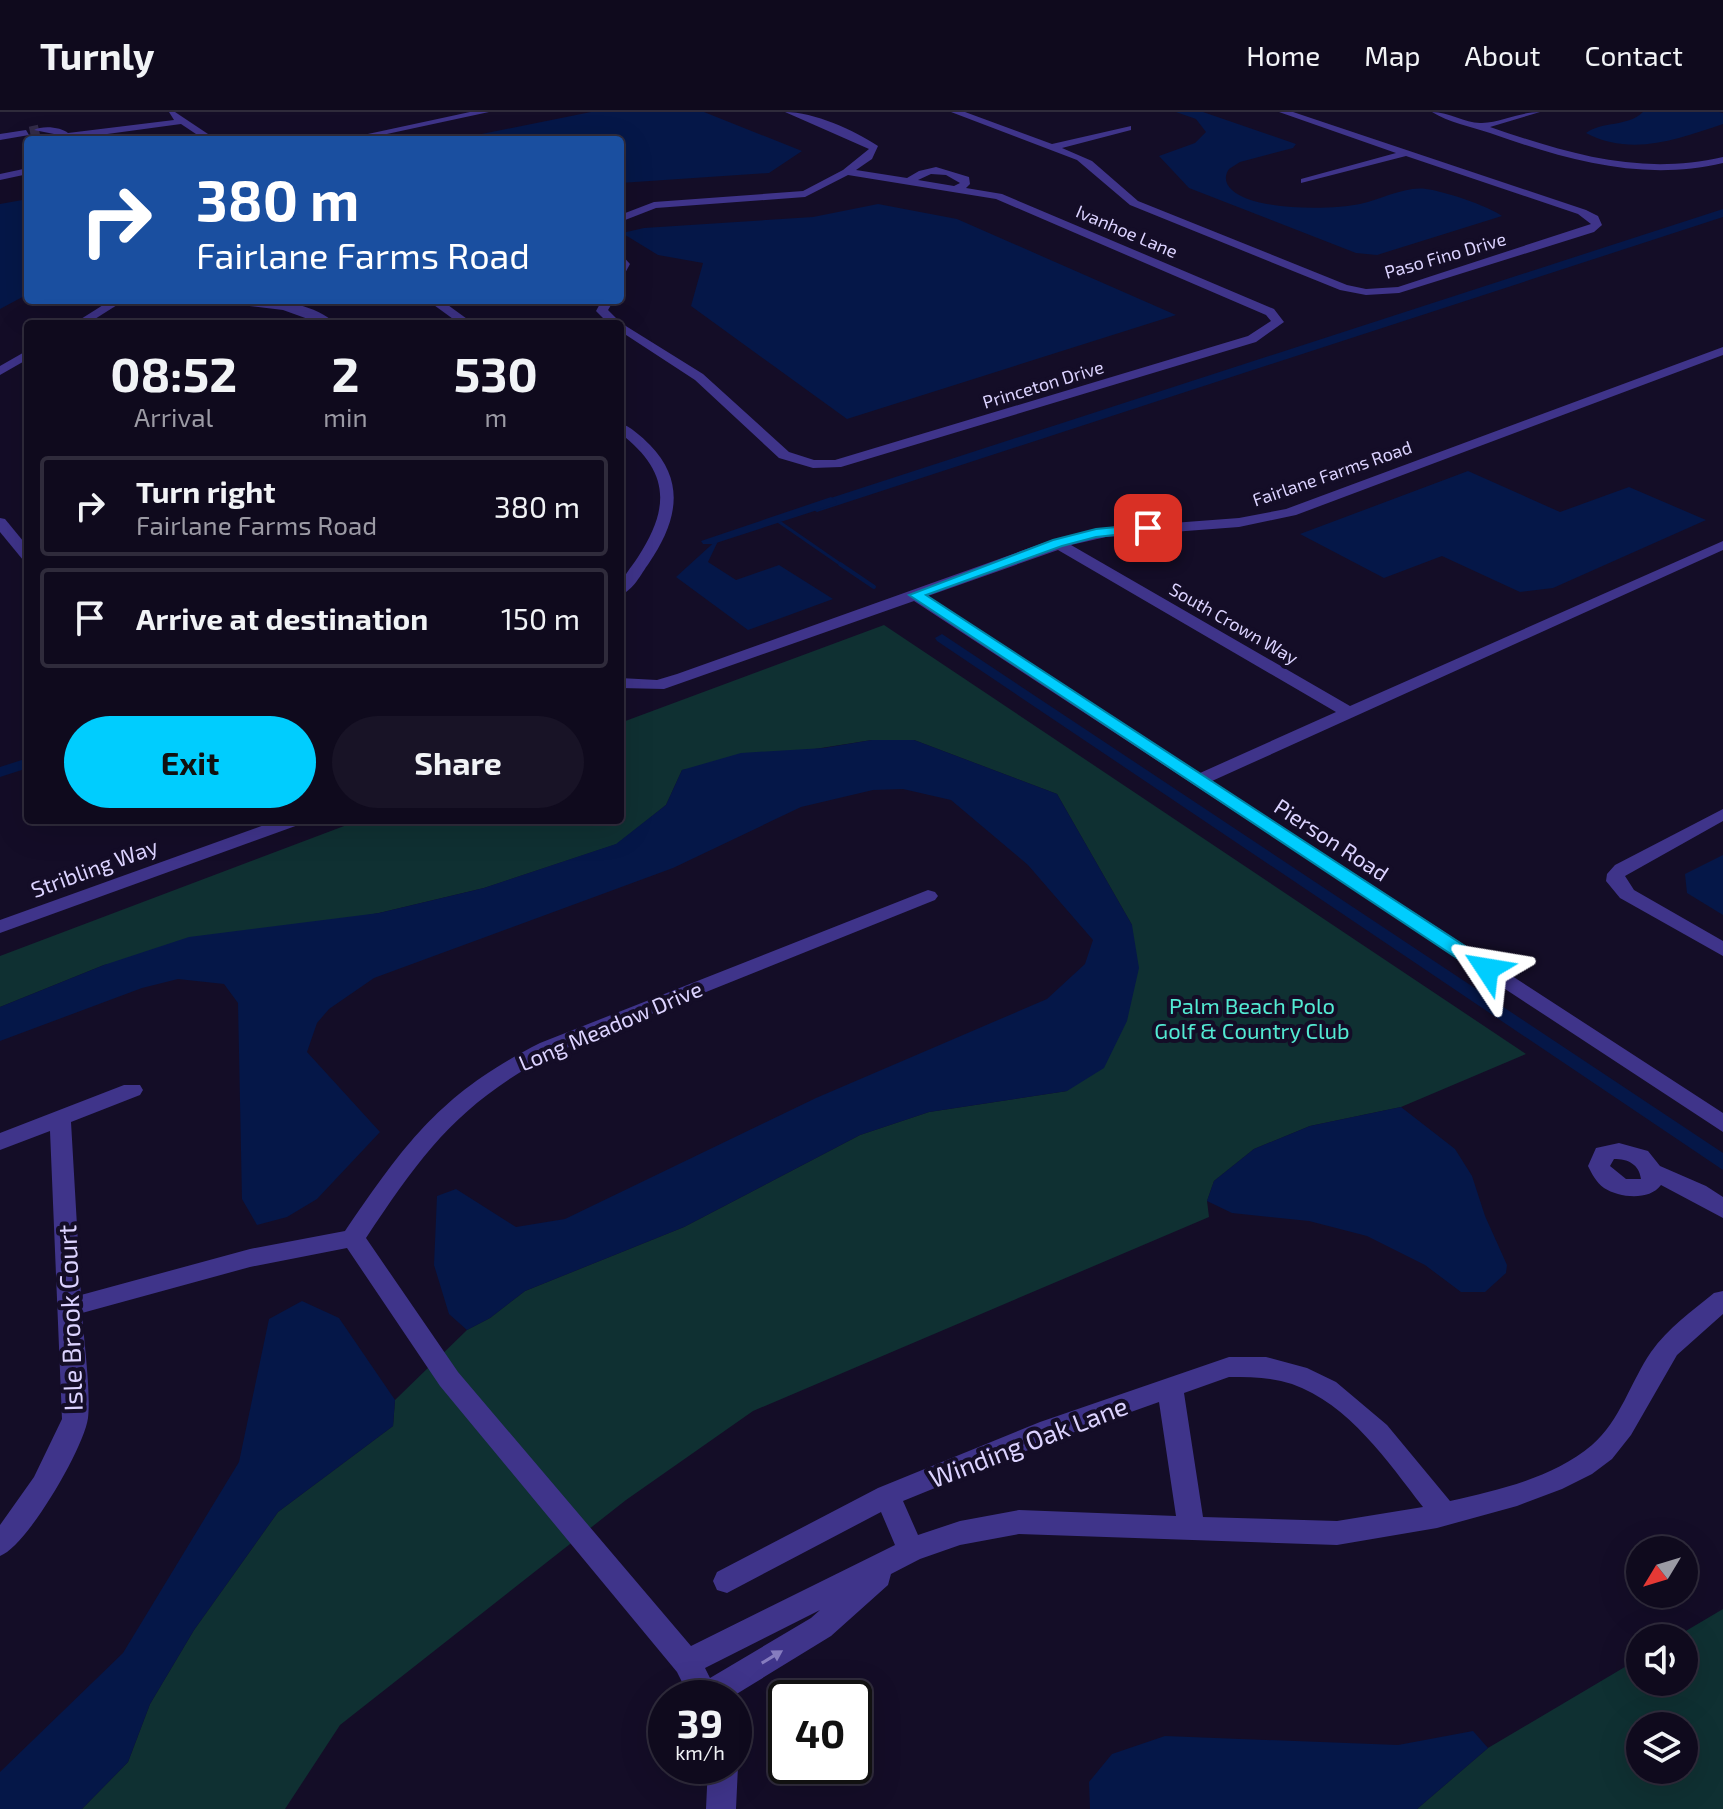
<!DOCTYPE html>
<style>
:root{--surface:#0f0a1d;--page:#181326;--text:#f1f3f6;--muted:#9b9aa4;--line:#2f2b3b;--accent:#00cdfe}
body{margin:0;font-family:"Exo 2",sans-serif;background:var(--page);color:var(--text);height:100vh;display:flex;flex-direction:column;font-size:30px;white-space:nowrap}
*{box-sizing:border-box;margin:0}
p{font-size:26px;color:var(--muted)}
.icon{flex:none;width:44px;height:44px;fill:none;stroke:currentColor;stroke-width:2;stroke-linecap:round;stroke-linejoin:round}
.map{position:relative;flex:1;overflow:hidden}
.details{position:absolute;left:24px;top:208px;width:600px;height:504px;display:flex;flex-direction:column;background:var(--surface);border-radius:8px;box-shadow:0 8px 32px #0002,0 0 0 2px var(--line)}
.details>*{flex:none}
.hud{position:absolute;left:24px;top:24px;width:600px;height:168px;border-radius:8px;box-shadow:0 8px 32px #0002,0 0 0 2px var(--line);background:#1a4fa0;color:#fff;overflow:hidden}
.needle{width:52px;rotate:232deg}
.fabs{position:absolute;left:1626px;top:1424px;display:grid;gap:16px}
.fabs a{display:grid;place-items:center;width:72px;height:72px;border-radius:50%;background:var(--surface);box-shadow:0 8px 32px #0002,0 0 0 2px var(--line);font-size:40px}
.speed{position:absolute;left:648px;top:1568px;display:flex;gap:16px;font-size:40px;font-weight:700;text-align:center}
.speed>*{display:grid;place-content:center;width:104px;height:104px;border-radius:50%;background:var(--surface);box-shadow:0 8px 32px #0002,0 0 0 2px var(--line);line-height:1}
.speed small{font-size:20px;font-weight:400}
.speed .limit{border:4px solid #111;border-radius:12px;background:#fff;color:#111}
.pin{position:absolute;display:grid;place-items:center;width:68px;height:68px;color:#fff;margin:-34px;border-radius:16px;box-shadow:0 4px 12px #0006}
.me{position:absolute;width:88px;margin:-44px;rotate:303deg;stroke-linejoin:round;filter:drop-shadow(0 0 6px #0008)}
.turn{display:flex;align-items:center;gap:28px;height:168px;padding:0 40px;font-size:36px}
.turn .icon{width:104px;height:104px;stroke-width:2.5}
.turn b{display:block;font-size:56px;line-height:68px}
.eta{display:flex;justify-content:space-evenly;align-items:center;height:136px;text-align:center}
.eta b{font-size:48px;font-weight:700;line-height:56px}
.action{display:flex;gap:16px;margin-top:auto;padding:16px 40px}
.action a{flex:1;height:92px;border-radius:48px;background:var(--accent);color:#111;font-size:32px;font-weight:700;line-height:92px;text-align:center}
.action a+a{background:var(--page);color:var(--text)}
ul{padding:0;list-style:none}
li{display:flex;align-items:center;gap:24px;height:100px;margin:0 16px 12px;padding:0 24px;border:4px solid var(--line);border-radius:8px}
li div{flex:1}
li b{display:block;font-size:30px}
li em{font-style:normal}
header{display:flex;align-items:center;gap:48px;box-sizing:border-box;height:112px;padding:0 40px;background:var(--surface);border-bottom:2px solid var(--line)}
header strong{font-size:38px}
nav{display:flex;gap:44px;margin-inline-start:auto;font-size:28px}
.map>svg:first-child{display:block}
</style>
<header>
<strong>Turnly</strong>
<nav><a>Home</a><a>Map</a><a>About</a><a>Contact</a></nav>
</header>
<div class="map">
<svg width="1723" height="1697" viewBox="0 0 1723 1697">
<rect width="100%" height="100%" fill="#140d27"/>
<g fill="#0f3032" fill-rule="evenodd">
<path d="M884 513 1526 942 1401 995 1310 1014 1254 1037 1214 1069 1207 1089 1209 1105 753 1299 626 1388 340 1613 285 1697H82L128 1650 150 1592 194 1518 278 1400 393 1314 395 1288 467 1218 490 1206 525 1179 684 1115 860 1023 929 1000 1067 979 1132 813 1057 682 914 628H872L682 658 666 693 617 732 484 776 379 801 104 853 0 895V844L360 708H620V611Z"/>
<path d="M1723 1497V1697H1417L1488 1636 1640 1546V1570H1684V1526H1674ZM1640 1614H1684V1658H1640Z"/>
</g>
<g fill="#051748">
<path d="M591 0H704L802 39 769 61 620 71V28H452Z"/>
<path d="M1176 0H1203L1296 32 1293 36 1240 50 1229 57C1224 64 1225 72 1232 78 1254 99 1331 98 1360 92 1380 88 1405 74 1426 77 1444 79 1488 94 1502 104L1377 143 1356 141 1189 76 1159 44 1195 31 1206 20 1196 7Z"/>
<path d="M1643 0H1719L1723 1V12C1678 27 1632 45 1586 21 1602 9 1628 15 1643 0Z"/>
<path d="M28 87V182L0 197V92Z"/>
<path d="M878 92 957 107 1176 203 847 307 691 194 703 151 658 143 622 121 644 116 813 105Z"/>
<path d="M1723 97V105L817 400 806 394Z"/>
<path d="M1468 359 1560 400 1629 375 1706 408 1553 476 1520 480 1442 444 1384 466 1300 422Z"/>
<path d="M720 425 708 450 736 468 779 453 833 487 748 518 676 465Z"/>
<path d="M872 628H914L1057 682 1132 813 1139 856 1127 909 1104 956 1067 979 929 1000 860 1023 684 1115 525 1179 490 1206 467 1218 449 1202 434 1153 437 1084 456 1077 516 1115 565 1107 816 986 1047 887 1085 852 1093 828 1028 753 951 688 903 677 873 678 801 695 673 756 374 866 329 897 317 911 307 940 380 1020 317 1087 287 1105 257 1113 242 1087 238 891 224 872 178 867 142 876 0 929V895L104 853 189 825 379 801 484 776 616 732 666 693 682 658 741 641 824 636Z"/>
<path d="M1723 743V803L1687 781 1685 762Z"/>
<path d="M1401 995 1455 1037 1472 1064 1485 1104 1507 1153 1506 1161 1485 1180H1461L1425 1153 1367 1124 1309 1109 1232 1101 1207 1089 1214 1069 1254 1037 1310 1014Z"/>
<path d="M302 1189 339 1206 395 1288 393 1314 278 1400 194 1518 150 1592 128 1650 82 1697H0V1660L123 1541 239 1350 269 1207Z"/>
<path d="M1473 1619 1488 1636 1417 1697H1090L1089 1670 1112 1642 1165 1624 1398 1633Z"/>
</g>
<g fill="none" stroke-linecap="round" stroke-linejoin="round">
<path stroke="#051748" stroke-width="3" d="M775 407 843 454"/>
<path stroke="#051748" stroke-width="4" d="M840 452 874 475"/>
<g fill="#051748" fill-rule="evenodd">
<path d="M831 385 837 389 836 392 713 432H703L701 429Z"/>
<path d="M942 522 1723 1041V1058L937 529 935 526Z"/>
<path d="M28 646V656L0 665V655Z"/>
</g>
<path stroke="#322b47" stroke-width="11" stroke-dasharray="11 5" stroke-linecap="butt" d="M30 20 39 18"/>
<g fill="#3f348a" fill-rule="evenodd">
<path d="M169 0H175L217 28H205L181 12 63 28H50L59 23 34 18C42 13 62 15 68 21L174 8Z"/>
<path d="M470 0H489L359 28H340Z"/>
<path d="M785 0C814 0 854 18 878 34L872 47 856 58 907 66 919 59 936 55 969 65 970 72 966 76 1002 82 1274 197 1284 210 1256 230 841 355 813 356 779 346 695 268 620 219V212H609L596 199 602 188H614L608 198 621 211 703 262 789 340 814 348H835L1248 224 1271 209 1266 203 996 87 848 63 805 85 656 96 620 110V103L654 90 803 79 843 58 869 37ZM931 62 946 63 960 71 954 74 918 68Z"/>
<path d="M951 0H965L1052 32 1131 14V18L1062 36 1092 49 1138 89 1347 173 1366 177 1398 175 1591 112 1578 102 1406 44 1301 71V67L1396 41 1279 0H1293L1586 98 1598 104 1602 113 1594 120 1399 181 1366 183 1340 178 1130 93 1077 48Z"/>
<path d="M1432 0C1450 0 1466 12 1482 11 1502 10 1520 0 1540 0L1490 15C1569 42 1640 64 1723 45V51C1642 70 1567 48 1490 21 1471 15 1448 10 1432 0Z"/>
<path d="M26 18 29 23 0 28V22Z"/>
<path d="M28 56V62L0 68V62Z"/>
<path d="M620 141 630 152 624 163 620 164Z"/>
<path d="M111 188H125L87 212H73Z"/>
<path d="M226 188C262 188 308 186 336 212H322L283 198 232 192Z"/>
<path d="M427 188H441L474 212H460Z"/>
<path d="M1723 235V243L1296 403 1239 415 1106 425 1071 433 1350 594 1723 429V438L1212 669 1723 1001V1020L914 489 664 577 620 576V566L657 568 677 562 1052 428 1106 416 1239 406 1286 397ZM1058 438 1336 600 1200 661 928 484Z"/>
<path d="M28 238V247L0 263V254Z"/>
<path d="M620 311C631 315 641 324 650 333 687 371 676 411 649 451 641 462 633 479 620 483 620 466 629 459 638 445 671 394 669 359 620 321Z"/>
<path d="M0 406 5 407 28 435V449L23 448 0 420Z"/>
<path d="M1723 697V709L1625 764 1634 778 1723 829V844L1620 786 1606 769 1607 762 1615 753Z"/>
<path d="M278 708H304L301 712 0 821V808Z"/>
<path d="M928 778 935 780 938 784 935 788 554 941C459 991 424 1039 366 1126L458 1260 691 1534 895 1433 881 1400 727 1481 717 1478 713 1469 717 1460 878 1376 1040 1310 1229 1245H1266L1307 1256 1336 1270 1387 1313 1450 1389C1498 1378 1553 1366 1592 1333 1620 1309 1631 1269 1651 1240 1668 1216 1692 1199 1714 1181L1723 1179V1202L1677 1243 1631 1323 1612 1347 1592 1362 1562 1377 1517 1394 1437 1416 1337 1433 1019 1422 960 1433 920 1447 891 1462 888 1473 831 1524 730 1586H690L677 1560 440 1274 347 1136 250 1155 82 1201C84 1230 91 1280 88 1306 84 1336 27 1434 0 1444V1413L34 1365 62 1307 50 1019 0 1038V1021L124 973H140L143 978 140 983 71 1010 81 1183 250 1137 345 1119C406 1030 441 981 540 931ZM1229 1265C1251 1265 1271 1265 1292 1272 1349 1292 1388 1350 1423 1395L1337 1409 1203 1405 1184 1281ZM1159 1290 1176 1404 1019 1398 960 1409 918 1423 903 1389 1058 1326ZM820 1498 811 1506 710 1566 705 1556Z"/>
<path d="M1619 1031 1648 1039 1660 1054 1706 1074 1723 1085V1106L1661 1073C1649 1089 1620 1086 1604 1076 1596 1070 1592 1062 1588 1054L1596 1036ZM1614 1047C1628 1047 1639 1052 1641 1067H1626L1610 1054Z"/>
<path d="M734 1645 738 1654 736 1697H706L708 1654H734Z"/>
</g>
</g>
<defs><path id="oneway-solid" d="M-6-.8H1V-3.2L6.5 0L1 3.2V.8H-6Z" transform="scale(2)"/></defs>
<use fill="#867cbf" href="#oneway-solid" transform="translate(772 1545) rotate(-31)"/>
<path fill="#00cdfe" stroke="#0085a5" stroke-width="2" d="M1148 412 1152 413V419L1096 425 1062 434 926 483 1494 853 1496 857 1494 862H1481L909 483 1053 428 1096 417Z"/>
<g text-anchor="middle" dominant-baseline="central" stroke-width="8" stroke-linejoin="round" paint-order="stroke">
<g font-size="18" fill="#dcd3ff" stroke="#140d27">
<text transform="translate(1127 119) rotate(23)">Ivanhoe Lane</text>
<text transform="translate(1445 143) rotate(-16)">Paso Fino Drive</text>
<text transform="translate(1043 272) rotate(-17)">Princeton Drive</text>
<text transform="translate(1332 361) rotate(-19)">Fairlane Farms Road</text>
<text transform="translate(1234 511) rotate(30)">South Crown Way</text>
</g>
<g font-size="22" fill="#dcd3ff" stroke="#140d27">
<text transform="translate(1332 727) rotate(33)">Pierson Road</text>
<text transform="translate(94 755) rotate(-20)">Stribling Way</text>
<text transform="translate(610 913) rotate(-23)">Long Meadow Drive</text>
</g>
<g font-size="22" fill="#53ead3" stroke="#140d27">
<text x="1252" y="893">Palm Beach Polo<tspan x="1252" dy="25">Golf &amp; Country Club</tspan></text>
</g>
<g font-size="26" fill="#dcd3ff" stroke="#140d27">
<text transform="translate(69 1206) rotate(-92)">Isle Brook Court</text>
<text transform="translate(1028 1329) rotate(-21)">Winding Oak Lane</text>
</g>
</g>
</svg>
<div class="fabs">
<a><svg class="needle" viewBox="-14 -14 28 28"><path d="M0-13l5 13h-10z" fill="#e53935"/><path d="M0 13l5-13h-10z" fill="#9b9aa4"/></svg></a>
<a><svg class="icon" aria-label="sound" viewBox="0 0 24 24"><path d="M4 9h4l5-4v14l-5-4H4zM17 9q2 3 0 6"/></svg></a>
<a><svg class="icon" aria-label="layers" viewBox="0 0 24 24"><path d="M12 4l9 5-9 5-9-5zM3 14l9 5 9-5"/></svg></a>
</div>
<div class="speed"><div>39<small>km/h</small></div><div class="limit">40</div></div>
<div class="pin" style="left:1148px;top:416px;background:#d93025"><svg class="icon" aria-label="arrive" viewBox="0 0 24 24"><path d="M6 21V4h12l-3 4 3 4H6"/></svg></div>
<svg class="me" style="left:1487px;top:857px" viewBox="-20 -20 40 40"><path d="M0-17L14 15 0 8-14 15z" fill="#00cdfe" stroke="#fff" stroke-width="4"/></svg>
<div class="hud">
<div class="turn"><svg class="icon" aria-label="right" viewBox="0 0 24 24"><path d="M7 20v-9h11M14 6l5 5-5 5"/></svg><div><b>380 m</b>Fairlane Farms Road</div></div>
</div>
<section class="details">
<div class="eta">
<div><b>08:52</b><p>Arrival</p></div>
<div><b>2</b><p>min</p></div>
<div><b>530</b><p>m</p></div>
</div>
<ul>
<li><svg class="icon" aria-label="right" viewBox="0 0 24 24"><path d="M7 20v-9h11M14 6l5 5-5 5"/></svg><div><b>Turn right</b><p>Fairlane Farms Road</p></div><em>380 m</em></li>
<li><svg class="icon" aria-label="arrive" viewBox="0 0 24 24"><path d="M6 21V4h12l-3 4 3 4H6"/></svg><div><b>Arrive at destination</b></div><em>150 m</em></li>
</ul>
<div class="action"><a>Exit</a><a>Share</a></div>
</section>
</div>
